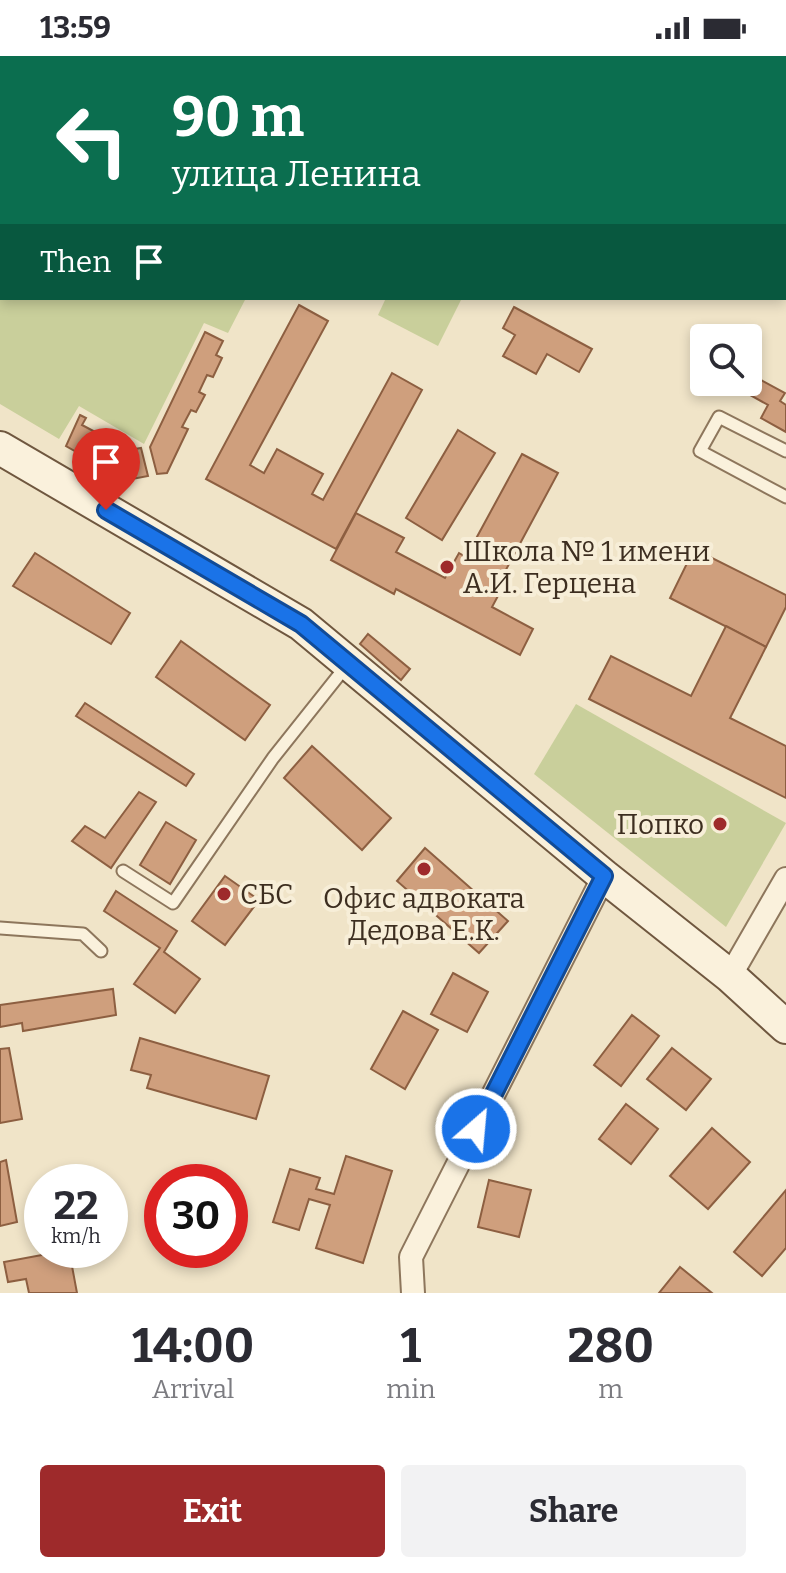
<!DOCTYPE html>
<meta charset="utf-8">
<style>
:root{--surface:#fff;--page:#f2f2f3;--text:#2b2b33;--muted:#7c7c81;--accent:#9e2a2b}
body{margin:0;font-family:Bitter,serif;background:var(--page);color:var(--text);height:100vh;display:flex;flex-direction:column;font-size:30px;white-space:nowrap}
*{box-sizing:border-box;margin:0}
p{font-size:26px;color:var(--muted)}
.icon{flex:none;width:44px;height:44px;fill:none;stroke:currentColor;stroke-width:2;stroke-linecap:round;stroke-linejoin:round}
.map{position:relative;height:1237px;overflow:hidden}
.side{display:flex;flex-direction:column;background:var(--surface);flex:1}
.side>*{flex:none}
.hud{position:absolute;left:0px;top:0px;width:786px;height:244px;box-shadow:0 4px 12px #0003;background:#0b6e4f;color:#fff;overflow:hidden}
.buttons{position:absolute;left:690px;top:268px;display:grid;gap:16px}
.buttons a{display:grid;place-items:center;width:72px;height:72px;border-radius:8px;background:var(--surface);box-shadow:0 4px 12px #0003;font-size:40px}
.speed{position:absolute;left:24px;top:1108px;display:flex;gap:16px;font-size:40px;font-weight:700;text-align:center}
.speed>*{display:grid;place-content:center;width:104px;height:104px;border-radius:50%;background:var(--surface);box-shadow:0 4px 12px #0003;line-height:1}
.speed small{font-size:20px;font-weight:400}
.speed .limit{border:12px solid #d22;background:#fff;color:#111}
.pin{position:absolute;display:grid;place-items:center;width:68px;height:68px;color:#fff;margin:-82px -34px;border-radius:50% 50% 50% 0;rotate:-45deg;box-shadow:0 0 8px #0007}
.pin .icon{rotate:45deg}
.me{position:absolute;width:88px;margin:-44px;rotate:27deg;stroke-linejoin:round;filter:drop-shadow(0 0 6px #0008)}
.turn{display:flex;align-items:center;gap:28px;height:168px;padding:0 40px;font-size:36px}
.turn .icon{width:104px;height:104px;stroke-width:2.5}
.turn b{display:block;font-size:56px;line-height:68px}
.then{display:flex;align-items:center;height:76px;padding:0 40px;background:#0003;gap:16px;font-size:30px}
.eta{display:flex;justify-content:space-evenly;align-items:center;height:136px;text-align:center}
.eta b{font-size:48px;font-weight:700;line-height:56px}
.action{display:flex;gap:16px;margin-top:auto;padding:16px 40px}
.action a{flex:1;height:92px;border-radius:8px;background:var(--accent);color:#fff;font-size:32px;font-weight:700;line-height:92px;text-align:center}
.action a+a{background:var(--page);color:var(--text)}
.status{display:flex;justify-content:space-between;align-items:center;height:56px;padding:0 40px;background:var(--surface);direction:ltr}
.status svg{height:22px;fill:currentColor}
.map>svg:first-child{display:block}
</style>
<div class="status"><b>13:59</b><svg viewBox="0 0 49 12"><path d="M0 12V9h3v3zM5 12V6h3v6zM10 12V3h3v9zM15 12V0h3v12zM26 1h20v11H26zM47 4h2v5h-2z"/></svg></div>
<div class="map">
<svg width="786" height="1237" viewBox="0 0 786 1237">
<rect width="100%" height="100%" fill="#f0e4c8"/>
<g fill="#c9cf9b">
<path d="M0 0H338L2 2V242H246L228 277 204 267 144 388 79 350 59 383 0 348Z"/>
<path d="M386 242H462L438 290 378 259Z"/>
<path d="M576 648 786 767 726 871 534 718Z"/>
</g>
<g fill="#cf9f7d" stroke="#8d5f41" stroke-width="2">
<path d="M447 0H544L446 2Z"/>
<path d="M299 249 328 265 250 409 264 417 277 393 323 418 312 438 323 444 392 317 422 334 336 493 206 423Z"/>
<path d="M514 251 592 293 579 316 547 298 536 318 503 300 515 279 503 272Z"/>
<path d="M205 276 223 285 216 299 222 302 213 321 207 319 199 336 205 339 196 356 191 354 182 371 188 373 167 417 157 418 150 391Z"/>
<path d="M748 317 785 337 780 345 786 349V376L761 362 768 349 727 326H748Z"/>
<path d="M80 359 86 362 82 369 129 394 141 392 148 420 127 424 100 409 103 404 90 397 87 402 66 390Z"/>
<path d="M458 374 495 397 442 484 406 462Z"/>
<path d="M522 398 558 417 501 523 506 525 492 551 533 573 520 599 396 533 394 538 331 504 356 457 404 482 396 496 445 522 459 497 466 501Z"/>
<path d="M694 493 786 539V551L766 591 670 542Z"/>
<path d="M35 497 130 557 111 588 13 530Z"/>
<path d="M726 570 766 591 730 662 786 690V742L589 643 611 600 691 640Z"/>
<path d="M368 578 410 613 401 624 360 588Z"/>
<path d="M181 585 270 649 245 684 156 621Z"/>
<path d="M85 647 194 718 186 730 76 660Z"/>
<path d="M312 690 391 762 362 794 284 722Z"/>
<path d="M139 736 156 746 111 812 72 785 85 770 105 782Z"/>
<path d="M166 766 196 784 170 828 140 809Z"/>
<path d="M425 792 508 865 479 897 397 825Z"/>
<path d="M225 820 259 844 225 889 192 865Z"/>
<path d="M116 835 177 875 164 896 200 923 175 957 134 928 160 892 104 855Z"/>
<path d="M453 917 488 936 467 976 431 958Z"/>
<path d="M113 933 116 959 23 975 22 967 0 971V949Z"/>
<path d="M403 955 438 974 405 1033 371 1013Z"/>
<path d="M632 959 659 980 621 1030 594 1009Z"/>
<path d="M140 982 269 1020 256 1063 147 1032 151 1019 131 1014Z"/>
<path d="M9 992 22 1063 0 1067V993Z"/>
<path d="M672 992 711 1023 686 1054 647 1023Z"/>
<path d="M626 1048 658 1073 631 1108 599 1083Z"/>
<path d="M712 1072 750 1106 708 1153 670 1120Z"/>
<path d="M346 1100 392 1115 363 1207 316 1192 330 1149 309 1143 299 1174 273 1166 290 1113 320 1122 316 1133 334 1138Z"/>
<path d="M6 1104 17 1166 0 1170V1106Z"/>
<path d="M489 1124 531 1134 519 1181 478 1171Z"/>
<path d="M786 1134V1192L762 1220 734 1196Z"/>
<path d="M69 1194 77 1237H29L26 1223 8 1226 4 1206Z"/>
<path d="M680 1211 712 1237H659Z"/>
</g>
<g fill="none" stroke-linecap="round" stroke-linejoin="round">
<g stroke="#8d765c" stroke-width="15">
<g id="service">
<path d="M786 395 719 361 700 395 786 441"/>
<path d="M123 815 173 847 273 702 347 609"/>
<path d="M0 872 83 878 101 895"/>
</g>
</g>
<g stroke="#8d765c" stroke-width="26">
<g id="minor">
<path d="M730 920 786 823"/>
<path d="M413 1237 411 1201 604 820"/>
</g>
</g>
<g stroke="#6f573f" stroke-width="36">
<path id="secondary" d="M0 392 301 568 604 820 730 920 786 971"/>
</g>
<use href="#service" stroke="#faf1dc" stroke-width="11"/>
<use href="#minor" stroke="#faf1dc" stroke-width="22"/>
<use href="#secondary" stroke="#faf1dc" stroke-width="32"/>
</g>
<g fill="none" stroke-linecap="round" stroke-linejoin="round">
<g stroke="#114b97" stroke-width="20">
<path id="route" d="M106 454 301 568 604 820 476 1073"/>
</g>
<use href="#route" stroke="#1a73e8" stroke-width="14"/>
</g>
<g fill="#9e2a2b" stroke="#f7eed8" stroke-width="3">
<circle cx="447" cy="511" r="8"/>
<circle cx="720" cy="768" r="8"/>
<circle cx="424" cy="813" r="8"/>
<circle cx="224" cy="838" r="8"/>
</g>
<g text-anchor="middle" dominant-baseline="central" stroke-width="8" stroke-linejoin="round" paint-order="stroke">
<g font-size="28" fill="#3d2e20" stroke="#f7eed8" text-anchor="start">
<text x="463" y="495">Школа № 1 имени<tspan x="463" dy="32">А.И. Герцена</tspan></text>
<text x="704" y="768" text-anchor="end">Попко</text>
<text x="240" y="838">СБС</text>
<text x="424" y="842" text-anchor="middle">Офис адвоката<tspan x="424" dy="32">Дедова Е.К.</tspan></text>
</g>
</g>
</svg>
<div class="buttons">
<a><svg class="icon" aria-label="search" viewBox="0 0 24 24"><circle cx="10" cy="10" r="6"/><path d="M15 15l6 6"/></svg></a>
</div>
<div class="speed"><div>22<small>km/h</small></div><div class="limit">30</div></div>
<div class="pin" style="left:106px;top:454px;background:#d93025"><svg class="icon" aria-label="arrive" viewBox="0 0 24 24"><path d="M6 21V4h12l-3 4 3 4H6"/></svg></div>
<svg class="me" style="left:476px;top:1073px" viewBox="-20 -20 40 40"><circle r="17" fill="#1a73e8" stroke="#fff" stroke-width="3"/><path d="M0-11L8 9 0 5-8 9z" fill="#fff"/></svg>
<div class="hud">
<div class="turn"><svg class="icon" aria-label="left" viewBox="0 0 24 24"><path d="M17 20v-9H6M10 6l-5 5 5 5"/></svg><div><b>90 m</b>улица Ленина</div></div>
<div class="then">Then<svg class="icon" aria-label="arrive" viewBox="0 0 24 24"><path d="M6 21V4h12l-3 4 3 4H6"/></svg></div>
</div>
</div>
<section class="side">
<div class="eta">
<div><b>14:00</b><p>Arrival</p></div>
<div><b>1</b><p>min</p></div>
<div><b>280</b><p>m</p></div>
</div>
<div class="action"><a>Exit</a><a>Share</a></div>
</section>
